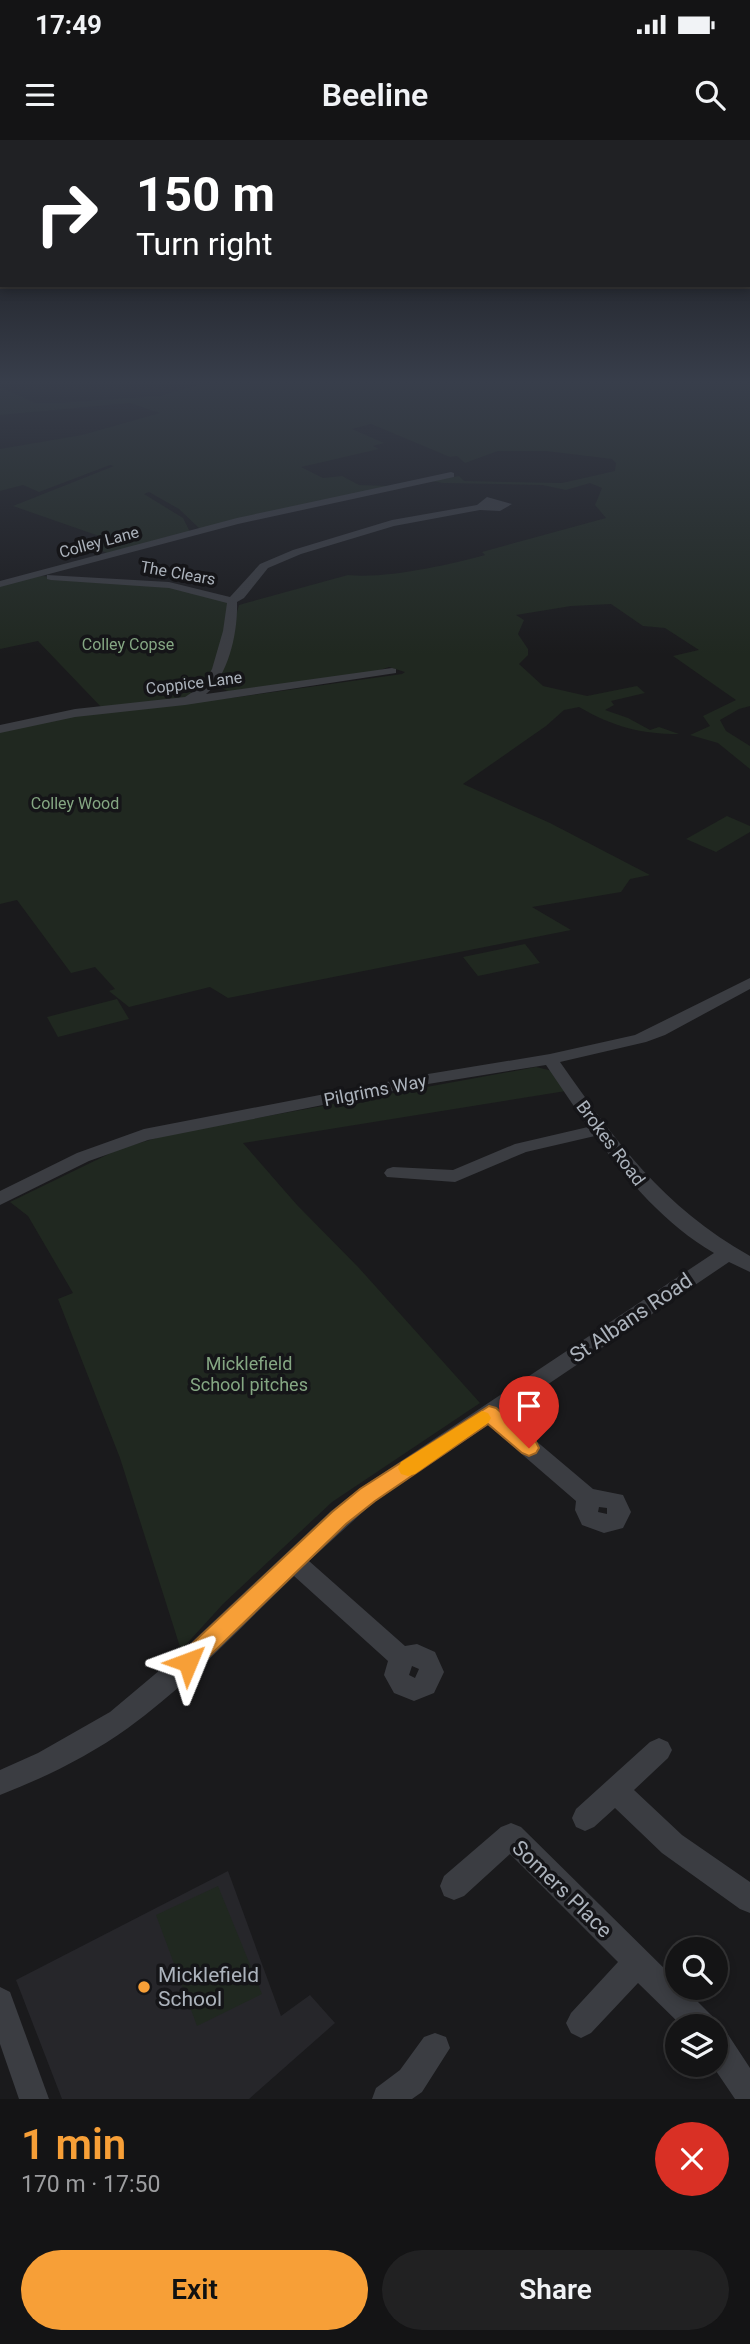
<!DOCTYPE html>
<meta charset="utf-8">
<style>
:root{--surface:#141415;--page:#212122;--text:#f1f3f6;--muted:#9d9ea0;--line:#333334;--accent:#f79f37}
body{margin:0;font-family:Roboto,sans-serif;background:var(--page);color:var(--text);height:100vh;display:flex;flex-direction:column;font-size:26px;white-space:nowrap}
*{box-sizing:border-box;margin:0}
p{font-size:23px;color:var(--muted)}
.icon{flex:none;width:38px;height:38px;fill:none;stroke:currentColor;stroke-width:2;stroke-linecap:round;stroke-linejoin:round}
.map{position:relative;height:1959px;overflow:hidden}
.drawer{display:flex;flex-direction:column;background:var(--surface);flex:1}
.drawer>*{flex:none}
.hud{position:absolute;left:0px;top:0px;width:751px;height:147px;box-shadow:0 4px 10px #0003,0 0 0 2px var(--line);background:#202124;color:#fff;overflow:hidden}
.tools{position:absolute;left:665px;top:1797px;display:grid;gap:14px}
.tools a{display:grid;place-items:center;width:63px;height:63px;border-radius:50%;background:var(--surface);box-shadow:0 4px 10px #0003,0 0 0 2px var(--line);font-size:35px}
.pin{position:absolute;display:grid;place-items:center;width:60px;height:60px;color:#fff;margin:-72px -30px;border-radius:50% 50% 50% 0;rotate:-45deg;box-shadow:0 0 7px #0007}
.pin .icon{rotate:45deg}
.me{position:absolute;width:77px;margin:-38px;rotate:46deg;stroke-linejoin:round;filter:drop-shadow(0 0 5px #0008)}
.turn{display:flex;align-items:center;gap:24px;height:147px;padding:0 21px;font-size:32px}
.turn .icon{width:91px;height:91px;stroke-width:2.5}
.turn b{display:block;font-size:49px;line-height:60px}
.round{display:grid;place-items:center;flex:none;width:74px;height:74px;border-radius:37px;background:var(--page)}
.head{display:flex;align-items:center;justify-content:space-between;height:119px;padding:0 21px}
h1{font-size:42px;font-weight:600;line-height:52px;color:var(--accent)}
.primary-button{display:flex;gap:14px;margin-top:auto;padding:14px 21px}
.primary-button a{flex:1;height:80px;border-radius:42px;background:var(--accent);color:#111;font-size:28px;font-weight:600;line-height:80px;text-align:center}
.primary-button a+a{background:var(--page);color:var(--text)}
.status{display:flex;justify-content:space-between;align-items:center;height:49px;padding:0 35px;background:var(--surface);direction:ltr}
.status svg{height:19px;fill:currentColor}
header{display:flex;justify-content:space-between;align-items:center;height:91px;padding:0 21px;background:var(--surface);font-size:32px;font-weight:600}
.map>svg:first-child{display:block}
</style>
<div class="status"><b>17:49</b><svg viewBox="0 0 49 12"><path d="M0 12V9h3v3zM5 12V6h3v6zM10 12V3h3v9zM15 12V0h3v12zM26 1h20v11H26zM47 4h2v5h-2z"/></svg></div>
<header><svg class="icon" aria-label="menu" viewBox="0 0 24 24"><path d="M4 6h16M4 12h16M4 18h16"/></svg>Beeline<svg class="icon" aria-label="search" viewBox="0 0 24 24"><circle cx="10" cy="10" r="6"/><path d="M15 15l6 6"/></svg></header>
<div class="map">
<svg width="750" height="1959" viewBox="0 0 750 1959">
<rect width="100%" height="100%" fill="#1a1a1c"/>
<path fill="#26262a" d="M228 1731 281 1876 310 1855 335 1883 249 1959H62L16 1840Z"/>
<g fill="#202820">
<path d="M213 241H750V566L739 569 720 580 726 591 750 606V629L718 603 690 595 710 586 703 576 736 560 673 516 699 510 665 488 643 486 611 464 571 466 516 475 524 480 518 494 528 509V515L519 524 543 546 587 556 637 546 645 553 611 561 614 565 605 570 628 578 650 590 659 587 679 594C640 594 614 587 579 567L564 570 546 586 463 644 550 683 650 735 630 739 621 752 532 767 571 790 228 858 210 847 129 867 109 851 115 849 95 827 71 833 17 760 0 764V592L75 576 238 557 402 534 405 532 389 527 377 531 230 552 217 546 239 465 348 435C386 439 448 425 485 415L482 412 606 378 595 365 602 348 590 343 566 350 542 345 443 343 432 341 459 336 464 341 562 343 615 331 616 323 612 319 546 311H498L465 323 457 316 450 317 371 284 352 289 384 303 373 306 379 309 301 327 323 338 342 336 359 345 391 346 200 389 179 369 149 352 144 354 183 378 190 392 109 414 87 404 102 397 13 366 114 326 110 325 39 352 23 345 0 351V309L82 295 160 273 130 263 0 275V247L35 263H57L160 256Z"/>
<path d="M41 436 143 442 232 461 211 543 185 561 104 570 38 501 0 509V444Z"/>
<path d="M727 676 750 686V692L716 712 686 699Z"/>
<path d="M525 804 540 823 478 836 463 817Z"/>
<path d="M117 859 129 879 58 897 47 877Z"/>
<path d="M536 927 553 931 566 951 243 1003 297 1065 359 1128 480 1263 332 1362 223 1464 181 1510 120 1318 58 1159 73 1153 28 1076 10 1062 119 1009 170 994Z"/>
<path d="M218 1746 262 1854 197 1886 156 1775Z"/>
</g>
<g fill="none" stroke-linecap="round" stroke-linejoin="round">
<g fill="#3b3d42" fill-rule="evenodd">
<path d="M451 332 454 333V337L238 384 0 447V441L237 378Z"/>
<path d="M487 357 512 364 500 371 480 370 394 386 301 414 268 428 244 458 237 462C238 491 229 535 206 554L392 528 396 529V533L185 565 75 577 0 593V585L75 569 185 557 203 545 212 529 223 491 227 463 169 448 51 440 47 439V435L169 442 230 457 260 424 293 410 392 380 477 365Z"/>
<path d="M750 838V849L665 895 646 902 560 922C617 1003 662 1066 750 1116V1132L729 1122 504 1274 593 1349 623 1355 631 1372 623 1388 604 1393 582 1385 575 1370 576 1361 488 1285 375 1361 309 1421 405 1506 417 1504 435 1512 444 1532 434 1553 414 1561 394 1553 384 1535 388 1521 294 1436C241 1487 188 1545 128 1588 89 1616 44 1638 0 1655V1630L38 1613 110 1572 179 1514 331 1371 359 1349 714 1113C666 1085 628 1041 595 996L526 1012 455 1042 387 1037 384 1033 387 1029 393 1027 453 1030 515 1004 588 987 546 925 428 944 148 1000 89 1021 0 1065V1051L77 1013 144 989 428 934 550 914 635 895ZM599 1367 607 1368V1374L598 1372ZM412 1526 419 1529 415 1538 409 1535Z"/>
<path d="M659 1598 668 1602 672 1610 668 1618 634 1650 682 1695 750 1742V1773L740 1769 662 1713 615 1668 594 1687 585 1691 576 1687 572 1678 576 1669 650 1602Z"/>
<path d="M511 1683 521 1687 677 1841V1848H684L712 1876 717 1886 716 1888 682 1886 638 1843 591 1893 581 1898 571 1893 566 1883 571 1873 618 1822 510 1714 464 1756 454 1760 444 1756 440 1746 444 1736 501 1687Z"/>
<path d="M0 1847 10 1852 49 1959H19L0 1904Z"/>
<path d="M716 1889 727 1893 750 1928V1959H735L712 1925H716Z"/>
<path d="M435 1893 446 1897 450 1908 422 1952 412 1959H372L376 1948 400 1930 424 1897Z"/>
</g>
</g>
<linearGradient id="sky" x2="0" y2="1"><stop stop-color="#0e0e0f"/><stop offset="0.47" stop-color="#383e4b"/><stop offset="1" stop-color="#383e4b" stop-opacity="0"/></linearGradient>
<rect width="750" height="515" fill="url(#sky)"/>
<path fill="#f79f37" stroke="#a16724" stroke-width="2" d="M489 1266 496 1268 536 1302 539 1308 536 1313 529 1316 522 1313 488 1284 375 1361 346 1384 196 1529 188 1532 180 1529 177 1522 180 1515 332 1372 360 1349Z"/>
<path fill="#f59e0b" d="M482 1271 488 1273 491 1278 488 1283 415 1334 408 1336 401 1334 398 1328 401 1322Z"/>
<circle fill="#f79f37" stroke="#151518" stroke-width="2.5" cx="144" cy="1847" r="7"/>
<g text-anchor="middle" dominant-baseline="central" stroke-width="7" stroke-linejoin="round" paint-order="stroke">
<g font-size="16" fill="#acb3bc" stroke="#151518">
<text transform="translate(99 402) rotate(-15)">Colley Lane</text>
<text transform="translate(178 433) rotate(10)">The Clears</text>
<text transform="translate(194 543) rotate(-7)">Coppice Lane</text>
</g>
<g font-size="16" fill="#85a783" stroke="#151518">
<text x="128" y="504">Colley Copse</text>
<text x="75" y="663">Colley Wood</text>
</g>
<g font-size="18" fill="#acb3bc" stroke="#151518">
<text transform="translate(375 950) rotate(-11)">Pilgrims Way</text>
<text transform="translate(611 1003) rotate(53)">Brokes Road</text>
</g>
<g font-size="18" fill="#85a783" stroke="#151518">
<text x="249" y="1223">Micklefield<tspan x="249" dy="21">School pitches</tspan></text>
</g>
<g font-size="21" fill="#acb3bc" stroke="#151518">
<text transform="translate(631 1178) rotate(-34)">St Albans Road</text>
<text transform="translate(562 1749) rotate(44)">Somers Place</text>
</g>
<g font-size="21" fill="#acb3bc" stroke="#151518" text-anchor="start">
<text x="158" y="1835">Micklefield<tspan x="158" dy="24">School</tspan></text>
</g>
</g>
</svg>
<div class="tools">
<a><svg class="icon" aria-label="search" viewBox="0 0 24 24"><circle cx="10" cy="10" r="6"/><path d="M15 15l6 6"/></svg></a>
<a><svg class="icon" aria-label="layers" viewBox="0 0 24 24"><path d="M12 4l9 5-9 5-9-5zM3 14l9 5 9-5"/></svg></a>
</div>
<div class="pin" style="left:529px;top:1308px;background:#d93025"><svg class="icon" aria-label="arrive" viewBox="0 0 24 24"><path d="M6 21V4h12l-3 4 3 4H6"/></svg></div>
<svg class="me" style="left:188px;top:1522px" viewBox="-20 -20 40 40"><path d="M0-17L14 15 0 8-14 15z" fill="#f79f37" stroke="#fff" stroke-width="4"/></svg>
<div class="hud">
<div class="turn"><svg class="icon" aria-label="right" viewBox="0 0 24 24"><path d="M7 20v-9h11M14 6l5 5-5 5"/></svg><div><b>150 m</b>Turn right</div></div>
</div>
</div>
<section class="drawer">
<div class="head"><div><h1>1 min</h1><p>170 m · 17:50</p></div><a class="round" style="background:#d93025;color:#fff"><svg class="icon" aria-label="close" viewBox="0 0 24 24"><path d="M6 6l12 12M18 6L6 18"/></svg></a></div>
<div class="primary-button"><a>Exit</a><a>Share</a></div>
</section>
